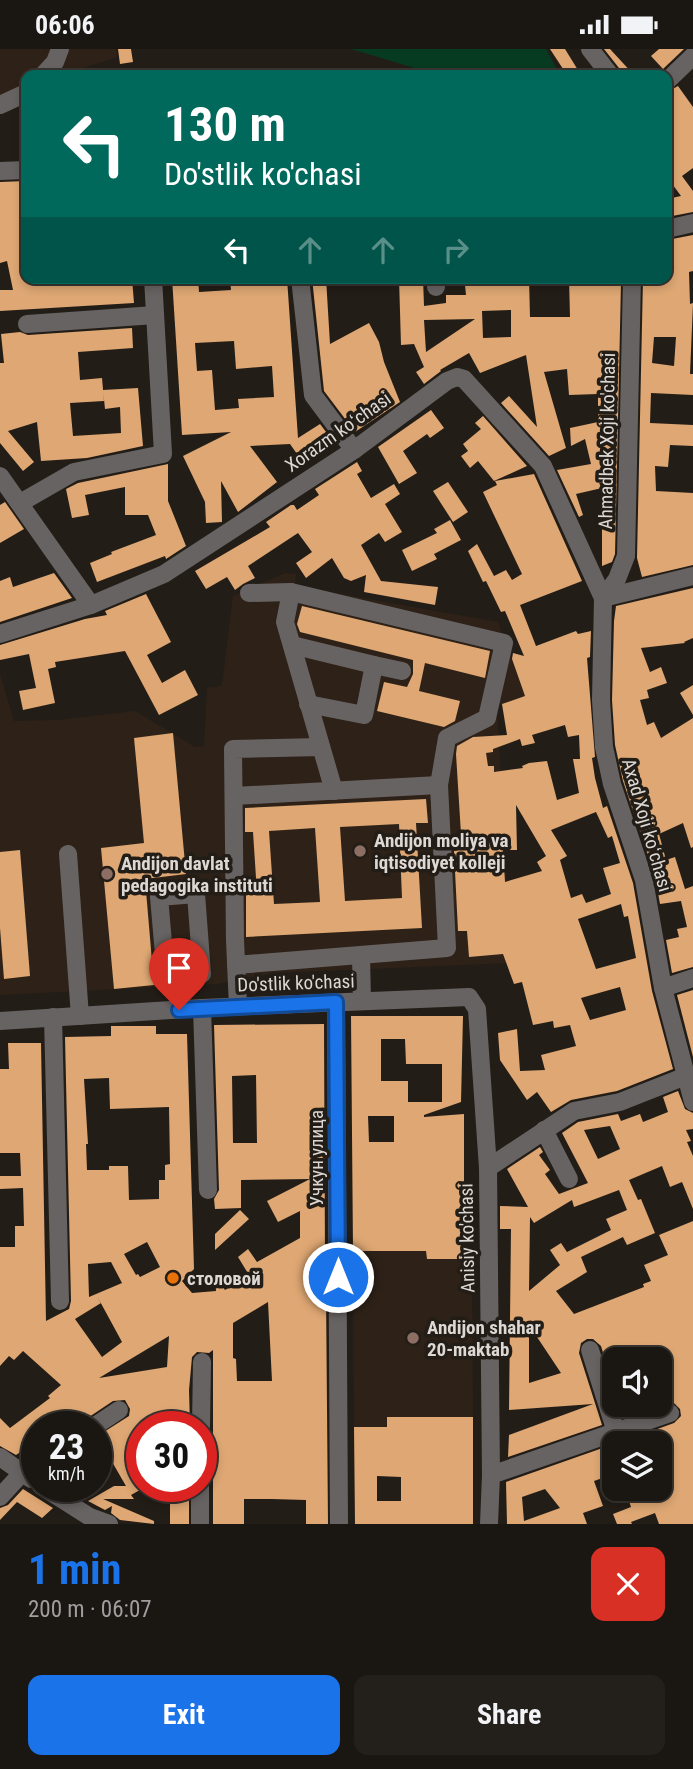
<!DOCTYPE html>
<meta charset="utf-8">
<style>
:root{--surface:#1a1611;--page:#231f1a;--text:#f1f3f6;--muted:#9f9f9f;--line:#383531;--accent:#1a73e8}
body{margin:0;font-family:"Roboto Condensed",sans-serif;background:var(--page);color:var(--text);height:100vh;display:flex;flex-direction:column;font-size:26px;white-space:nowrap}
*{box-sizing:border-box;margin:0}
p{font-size:23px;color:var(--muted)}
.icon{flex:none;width:38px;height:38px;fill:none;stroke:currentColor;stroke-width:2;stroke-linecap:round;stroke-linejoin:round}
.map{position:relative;height:1475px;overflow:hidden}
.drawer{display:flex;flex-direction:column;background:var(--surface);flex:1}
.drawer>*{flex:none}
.top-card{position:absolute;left:21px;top:21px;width:651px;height:214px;border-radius:14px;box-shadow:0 4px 10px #0003,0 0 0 2px var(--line);background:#00695c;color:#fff;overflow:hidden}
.tools{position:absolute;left:602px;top:1298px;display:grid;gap:14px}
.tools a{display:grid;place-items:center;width:70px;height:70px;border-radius:14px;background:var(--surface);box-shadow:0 4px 10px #0003,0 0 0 2px var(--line);font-size:35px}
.speed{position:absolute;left:21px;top:1362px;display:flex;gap:14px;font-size:35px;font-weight:700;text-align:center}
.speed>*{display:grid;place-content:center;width:91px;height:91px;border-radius:50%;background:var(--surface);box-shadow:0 4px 10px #0003,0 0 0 2px var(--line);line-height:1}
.speed small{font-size:18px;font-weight:400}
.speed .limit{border:10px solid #d22;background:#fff;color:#111}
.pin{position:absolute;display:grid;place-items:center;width:60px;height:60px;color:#fff;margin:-72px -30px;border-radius:50% 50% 50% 0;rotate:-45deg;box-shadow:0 0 7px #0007}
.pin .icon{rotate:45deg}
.me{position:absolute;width:77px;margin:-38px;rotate:0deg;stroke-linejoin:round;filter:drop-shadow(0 0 5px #0008)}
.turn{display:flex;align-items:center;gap:24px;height:147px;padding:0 28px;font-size:32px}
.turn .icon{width:91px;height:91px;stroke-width:2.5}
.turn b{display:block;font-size:49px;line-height:60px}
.lanes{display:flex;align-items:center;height:66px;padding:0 28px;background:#0003;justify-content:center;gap:35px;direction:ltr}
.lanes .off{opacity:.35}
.round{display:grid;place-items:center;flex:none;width:74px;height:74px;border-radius:14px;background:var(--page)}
.summary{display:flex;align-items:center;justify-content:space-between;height:119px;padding:0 28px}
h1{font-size:42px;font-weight:700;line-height:52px;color:var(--accent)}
.button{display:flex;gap:14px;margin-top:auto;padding:14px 28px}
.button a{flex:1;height:80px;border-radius:14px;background:var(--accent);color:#fff;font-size:28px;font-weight:700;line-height:80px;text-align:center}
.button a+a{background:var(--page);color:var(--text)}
.status{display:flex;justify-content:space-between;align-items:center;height:49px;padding:0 35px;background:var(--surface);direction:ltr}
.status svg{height:19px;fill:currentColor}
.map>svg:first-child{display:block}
</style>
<div class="status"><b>06:06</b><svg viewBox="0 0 49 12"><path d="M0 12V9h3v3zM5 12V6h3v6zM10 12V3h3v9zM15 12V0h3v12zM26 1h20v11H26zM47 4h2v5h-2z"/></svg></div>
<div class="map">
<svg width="693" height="1475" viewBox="0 0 693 1475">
<rect width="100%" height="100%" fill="#231d17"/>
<g fill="#2e2218">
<path d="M0 0H116L117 8 63 26H26V39L0 48Z"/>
<path d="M285 524 296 525 295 537 498 573 525 647 497 657 511 914 274 924 217 935 0 946V625L14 672 58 671 135 662 195 698 204 697 207 639 222 637 233 547Z"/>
<path d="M353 1202H426L427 1210H472L473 1368 387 1378H354Z"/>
</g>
<path fill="#063b22" d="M351 0H546L560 26H438Z"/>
<g fill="#dea773" fill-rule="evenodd">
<path d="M118 0H131L133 13 120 15Z"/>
<path d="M550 0H565L581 26H567Z"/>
<path d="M604 0H610L634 26H621L619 19Z"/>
<path d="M659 0H684L663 20 651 7Z"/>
<path d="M678 37 693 58V119L682 127 693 142V163L667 168V150L681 147 667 128V43Z"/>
<path d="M26 132V229H132L134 254 0 262V241H13L7 212 0 214V133Z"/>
<path d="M693 186V222L689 223 690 255 693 254 690 325H693V346L651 344 650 374 693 376V397L670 396 668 418 655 417 656 442 693 444V516L642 528 637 509 643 229H667V191ZM654 288H676L674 317 652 314Z"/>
<path d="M172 229H198L199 243 231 241 230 229H287L298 389 320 375 333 392 302 412 290 395 250 397 277 433 238 463 221 432 222 473 206 474 205 453 183 407 231 383 182 386ZM234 292 236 320 272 317 274 348 238 350 239 359 215 361 212 321 197 322 195 294Z"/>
<path d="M312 229H326L330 295 369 274 379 293 384 313 400 353 355 383 324 342Z"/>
<path d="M399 229H423L424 257 446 254V246H466L465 236H482V229H529L530 268H570L569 229H591L592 235 621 234 615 505 612 513 602 517V439L576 445 583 466 579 468 557 421 591 415 585 390 571 397 570 379 598 373V345L569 346 567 320 544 323 566 399 549 407 501 354 509 347 537 378 526 306 480 324 469 304 440 321 441 322 424 335 416 323 424 318 414 295 401 296ZM511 261V288L483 289 482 262ZM475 270 426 303 424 271Z"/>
<path d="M132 279 133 299 78 303 80 331 102 329 104 352 70 354 73 387 121 384 120 358 105 360 103 341 138 339 143 397 87 409 41 412 37 373 8 382 34 413 23 422 0 394V314H4L1 285 20 283 28 286Z"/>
<path d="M431 361 444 379 430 389 427 385 403 402 417 424 399 435 378 398Z"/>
<path d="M483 367 527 417 494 432 478 412 470 419 461 407 468 402 463 395 481 380 475 374Z"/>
<path d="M357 413 362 422 357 425 371 449 394 435 400 445 385 455 402 483 385 493 379 484 361 496 381 532 438 538 435 556 364 543 366 526 351 532 344 529 332 509 306 529 296 514 312 503 298 484 248 517 255 529 243 535 235 541 227 528 206 540 195 522 270 478 266 473 291 456H294L297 461 319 446 315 440Z"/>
<path d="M168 415V452L186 497 166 510 165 507 97 533 90 514 112 505 111 503 156 486 148 466H125V438L85 446 89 466 72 469 66 440 78 434Z"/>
<path d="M534 425 582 532 520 556 536 597 576 582 578 585 591 582 590 608 587 609 595 708 592 709 595 729 603 759 607 757 633 834 652 942 673 1020 617 1042 571 1051 551 1063 537 1043 527 1051 500 1011 498 984 517 980 520 1022 545 1021 541 1006 576 997 570 976 554 979 553 972 533 976 522 933 514 935 503 905 469 908 467 882H458L454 802 462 801 456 705 457 697 473 688 507 686 502 655 525 647 512 610 513 604 524 607 505 562 501 563 486 532 483 533 468 502 477 495 494 527 506 521 512 531 522 525 483 443 497 436 495 432ZM565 676 568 688 579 686 580 710H573L579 744 557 751 547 712 529 714 522 717 523 719 494 723V717H488L486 704 493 703V700L520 690 522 697 535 694 532 686ZM516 756 546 807 537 813 542 822 505 833 503 801H517ZM596 763 608 789 612 787 620 814 603 819 611 845 586 854 582 845 571 849 560 811 567 807 551 781ZM621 855 624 868 628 867 636 909 596 920 578 870ZM620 938 626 961 590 971 581 949Z"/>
<path d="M448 433 468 463 453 473 433 442Z"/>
<path d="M5 453 24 480 0 494V456Z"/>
<path d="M450 471 461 491 434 505 437 510 412 522 402 501 437 484 434 480Z"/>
<path d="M54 524 72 549 0 573V532L10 528 13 538Z"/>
<path d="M693 539V589L684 593 685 594 641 599 650 623 661 618 667 634 647 641 649 649 640 651 647 676 654 673 661 689 693 669V798L691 799 683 774 659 785 666 811 675 808 685 840 693 837V918L672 924 666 891 679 888 677 880 687 878 681 852 660 855 655 827 623 732 615 696 612 651 614 572 616 557Z"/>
<path d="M146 545 171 593 147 606 162 634 185 621 198 646 159 666 125 602 55 613 56 618 48 620 55 654 23 661 19 642 36 639 29 605 0 611V596L85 570 107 566 105 562Z"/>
<path d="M302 557 490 602 485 629 425 614 419 642 460 652 455 672 444 678 377 662 384 633 407 638 413 625V611L300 583 297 575Z"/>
<path d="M693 636V666L680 644Z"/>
<path d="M173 684 186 825 145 830 154 936 114 940 101 799 144 794 134 689Z"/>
<path d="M426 750 428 774H416L422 879 246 888V844H257L253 783H245V759ZM399 775 402 849 345 852 340 778ZM315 779 320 853 274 855 269 782Z"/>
<path d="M20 801 30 927 4 930 0 879V803Z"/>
<path d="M693 941V1008L677 946Z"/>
<path d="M351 967H463L461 1053 424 1066V1068L464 1065V1210H427L426 1202H353ZM381 990H405L406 1015H442V1053H408V1032H381ZM368 1067H394V1093H369Z"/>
<path d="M324 975 325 1214H322V1243H326L328 1475H306V1451L272 1450H244V1475H213V1301L209 1304 197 1303 192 1308 189 1341 190 1377H142V1437H147L131 1446 134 1450H103L154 1472V1475L120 1471 111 1464 112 1457 105 1461 88 1452 114 1437H126L104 1399 96 1404V1388L129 1367 130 1360 125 1351 113 1352 89 1368 84 1377H37V1404L28 1398 16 1406 0 1397V1369L10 1379 50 1349 48 1347 61 1336 23 1302 14 1311 9 1307 0 1317V1198H15V1177H24L23 1139 0 1140V1127H21L20 1104H0V1020H9L8 994H41L46 1272 69 1260 71 1252 65 988 111 987V977H156V985H187L194 1220 182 1232 192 1244 216 1242 215 1227 225 1241 249 1226 238 1208 248 1200 257 1213 300 1189V1162L278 1173 267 1152 310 1130 241 1131V1159L215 1160 214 1150 219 1141 214 976ZM256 1026 257 1094H233L232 1027ZM109 1029 110 1060 169 1058 170 1115 165 1116V1131H159V1150L129 1151 128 1117H109V1121H87L86 1095H88L84 1030ZM147 1193 160 1218 140 1228 138 1225 136 1226 124 1205ZM111 1213 122 1234 89 1248 88 1215ZM97 1247 122 1293 102 1308 75 1270 101 1254ZM268 1253 272 1332H237L236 1310 233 1309V1274ZM169 1287 167 1318 99 1329Z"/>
<path d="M678 1042 685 1060 693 1064V1080L686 1081 691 1092 687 1093 693 1107V1160L682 1133 670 1138 662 1117 629 1131 638 1151 641 1150 655 1184 627 1196 623 1188 581 1208 587 1223 556 1242 574 1265 644 1238 643 1235 651 1232 644 1216 668 1206 659 1186 693 1172V1475H659L655 1464 631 1473 632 1475H617L613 1465 631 1458 625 1440H660V1395H616L674 1374 681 1367 680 1360 673 1353 660 1356V1346L671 1342 660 1311H614V1340L601 1297 593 1290H587L581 1294 579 1304 602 1376 508 1408 509 1386 593 1355 509 1361 511 1180H500V1157L528 1158 507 1120 540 1098 543 1103 539 1106 550 1121 545 1125 559 1145 588 1134 562 1084 578 1073 618 1065 621 1072 640 1065 643 1073 668 1063 663 1048ZM610 1077 620 1100 598 1110 584 1081ZM619 1141 627 1161 606 1170 611 1181 567 1203 561 1194 550 1201 560 1216 529 1242 530 1168 534 1174 572 1151 574 1158ZM529 1276 561 1324 529 1334Z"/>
<path d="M240 1161 249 1170 215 1201V1185Z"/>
<path d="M619 1356H658L623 1368Z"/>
<path d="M387 1368H473V1475H355L354 1378H387ZM377 1427 401 1428V1452H377Z"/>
<path d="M614 1395V1425L594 1432 603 1457 583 1464 587 1475H507L506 1433ZM545 1440 560 1459 524 1472 522 1448Z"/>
<path d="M167 1437H189V1475H170V1450H167Z"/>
<path d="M23 1440 53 1459 42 1469 17 1453 0 1471V1459L8 1456Z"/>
</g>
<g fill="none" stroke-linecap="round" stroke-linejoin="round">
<g stroke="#686363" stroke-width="18">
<path d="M590 0 610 26"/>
<path d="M43 26 55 13 60 0"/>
<path d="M667 32 693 7"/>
<path d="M0 56 26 44"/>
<path d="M0 122 26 121"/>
<path d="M667 180 693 174"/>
<path d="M300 229 313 346 354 401"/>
<path d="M436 229V238"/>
<path d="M27 275 155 266"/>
<path d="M0 427 91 556"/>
<path d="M20 454 74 423 163 405 153 229"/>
<path d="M291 543 285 573 334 742"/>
<path d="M603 549 617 530 626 507 632 229"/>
<path d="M603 549 693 527"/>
<path d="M0 585 91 556 164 525 354 401 447 332 457 328 464 330 543 417 603 549 601 651 604 698 612 735 644 831 663 939 693 1053"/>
<path d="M292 596 374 616 364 666 308 655"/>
<path d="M374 616 402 622"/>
<path d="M234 747 439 736"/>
<path d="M68 805 80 967"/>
<path d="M361 907 362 952"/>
<path d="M236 916 447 899 439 736 447 689 487 669 504 594 291 543 249 544"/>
<path d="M177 927 202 925 196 845 159 848 166 928 177 927 179 961"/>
<path d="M663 939 693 929"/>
<path d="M336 953 339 1475"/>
<path d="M238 958 235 891 233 700 321 698"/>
<path d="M202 959 208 1141"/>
<path d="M53 968 60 1252"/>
<path d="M0 972 202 959 469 948 477 960 488 1119 491 1426 489 1475"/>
<path d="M544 1081 569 1130"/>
<path d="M488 1119 574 1062 620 1053 686 1027"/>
<path d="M590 1301 616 1383"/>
<path d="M95 1377 119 1361"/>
<path d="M201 1377 202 1313"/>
<path d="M0 1408 31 1430"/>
<path d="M491 1426 670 1364"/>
<path d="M41 1437 90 1468 109 1475"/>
<path d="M0 1448 22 1424 37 1415"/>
<path d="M200 1475V1437"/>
</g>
</g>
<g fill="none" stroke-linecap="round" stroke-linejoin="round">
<g stroke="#114b97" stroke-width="18">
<path id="route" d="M179 961 336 953 338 1228"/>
</g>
<use href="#route" stroke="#1a73e8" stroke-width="12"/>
</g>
<g fill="#8d6e63" stroke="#231d17" stroke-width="2.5">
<circle cx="360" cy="802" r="7"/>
<circle cx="107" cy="825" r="7"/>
<circle cx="413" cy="1289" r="7"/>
</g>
<circle fill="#e8710a" stroke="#231d17" stroke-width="2.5" cx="173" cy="1229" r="7"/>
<g text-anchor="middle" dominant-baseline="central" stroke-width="7" stroke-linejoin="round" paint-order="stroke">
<g font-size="19" fill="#ddd8d4" stroke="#231d17">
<text transform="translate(338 383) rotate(-35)">Xorazm koʻchasi</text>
<text transform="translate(607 392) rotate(-89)">Ahmadbek Xoji ko'chasi</text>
<text transform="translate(647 776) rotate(74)">Axad Xoji koʻchasi</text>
<text transform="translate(296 934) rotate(-2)">Do'stlik ko'chasi</text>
<text transform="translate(316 1109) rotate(-90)">Учкун улица</text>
<text transform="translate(467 1189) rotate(-91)">Anisiy ko'chasi</text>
</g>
<g font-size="19" font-weight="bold" fill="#ddd8d4" stroke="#231d17" text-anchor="start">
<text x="374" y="791">Andijon moliya va<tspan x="374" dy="22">iqtisodiyet kolleji</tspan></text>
<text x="121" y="814">Andijon davlat<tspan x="121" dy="22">pedagogika instituti</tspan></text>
<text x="187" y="1229">столовой</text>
<text x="427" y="1278">Andijon shahar<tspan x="427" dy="22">20-maktab</tspan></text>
</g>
</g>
</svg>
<div class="tools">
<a><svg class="icon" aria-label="sound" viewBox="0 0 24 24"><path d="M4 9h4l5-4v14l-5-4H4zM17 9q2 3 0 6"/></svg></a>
<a><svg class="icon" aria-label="layers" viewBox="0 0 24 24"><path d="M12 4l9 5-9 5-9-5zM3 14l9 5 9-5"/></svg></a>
</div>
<div class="speed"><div>23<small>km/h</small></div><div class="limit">30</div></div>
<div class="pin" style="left:179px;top:961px;background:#d93025"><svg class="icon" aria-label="arrive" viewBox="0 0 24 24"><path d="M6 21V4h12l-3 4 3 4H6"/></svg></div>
<svg class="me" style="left:338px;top:1228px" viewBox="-20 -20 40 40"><circle r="17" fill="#1a73e8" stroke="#fff" stroke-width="3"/><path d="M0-11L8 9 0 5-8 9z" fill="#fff"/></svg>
<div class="top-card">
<div class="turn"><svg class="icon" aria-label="left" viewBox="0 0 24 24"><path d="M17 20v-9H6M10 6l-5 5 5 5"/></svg><div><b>130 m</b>Do'stlik ko'chasi</div></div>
<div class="lanes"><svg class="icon" aria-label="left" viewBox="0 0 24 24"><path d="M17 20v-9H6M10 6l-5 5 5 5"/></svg><svg class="icon off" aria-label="ahead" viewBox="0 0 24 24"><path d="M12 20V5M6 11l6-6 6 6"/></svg><svg class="icon off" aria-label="ahead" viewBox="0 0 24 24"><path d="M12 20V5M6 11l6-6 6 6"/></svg><svg class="icon off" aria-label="right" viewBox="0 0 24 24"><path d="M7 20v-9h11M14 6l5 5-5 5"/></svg></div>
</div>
</div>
<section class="drawer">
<div class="summary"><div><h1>1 min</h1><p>200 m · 06:07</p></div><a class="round" style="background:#d93025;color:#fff"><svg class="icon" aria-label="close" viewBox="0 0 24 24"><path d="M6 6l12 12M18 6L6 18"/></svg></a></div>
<div class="button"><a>Exit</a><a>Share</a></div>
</section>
